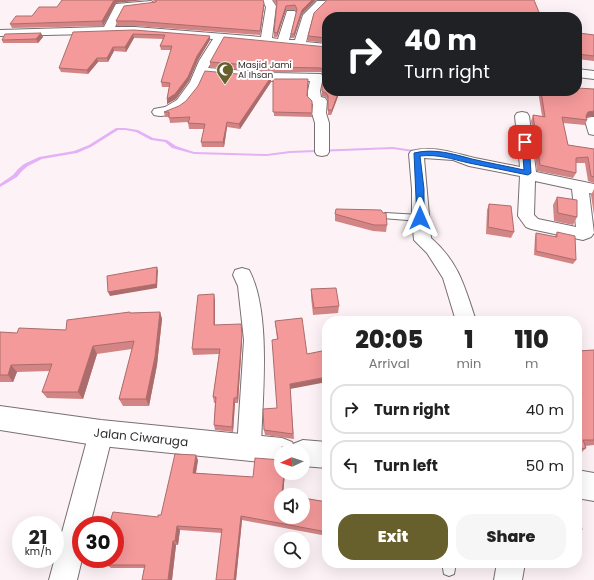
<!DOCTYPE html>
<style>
:root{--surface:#fff;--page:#f6f6f6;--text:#222;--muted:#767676;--line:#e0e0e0;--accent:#67602d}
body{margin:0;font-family:Poppins,sans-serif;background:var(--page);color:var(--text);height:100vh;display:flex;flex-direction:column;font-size:15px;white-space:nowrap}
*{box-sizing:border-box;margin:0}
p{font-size:13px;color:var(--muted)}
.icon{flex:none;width:22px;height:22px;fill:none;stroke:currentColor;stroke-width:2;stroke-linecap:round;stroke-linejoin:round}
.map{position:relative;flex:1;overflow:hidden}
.sheet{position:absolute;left:322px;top:316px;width:260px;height:252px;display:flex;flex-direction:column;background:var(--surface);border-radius:16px;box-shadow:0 4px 16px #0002}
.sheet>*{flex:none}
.hud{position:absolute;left:322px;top:12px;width:260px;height:84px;border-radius:16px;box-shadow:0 4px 16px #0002;background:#202124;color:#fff;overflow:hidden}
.needle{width:26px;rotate:266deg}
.fabs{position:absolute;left:274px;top:444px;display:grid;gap:8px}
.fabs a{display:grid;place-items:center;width:36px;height:36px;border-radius:50%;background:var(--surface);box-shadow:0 4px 16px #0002;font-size:20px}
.speed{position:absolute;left:12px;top:516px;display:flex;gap:8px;font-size:20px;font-weight:700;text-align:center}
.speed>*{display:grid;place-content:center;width:52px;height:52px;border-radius:50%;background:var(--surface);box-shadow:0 4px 16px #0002;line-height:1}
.speed small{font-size:10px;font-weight:400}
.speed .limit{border:6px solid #d22;background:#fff;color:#111}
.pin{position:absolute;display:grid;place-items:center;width:34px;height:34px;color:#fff;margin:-17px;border-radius:8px;box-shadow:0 2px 6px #0006}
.me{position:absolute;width:44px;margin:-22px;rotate:0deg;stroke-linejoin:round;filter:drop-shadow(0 0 3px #0008)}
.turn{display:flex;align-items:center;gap:14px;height:84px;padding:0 16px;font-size:18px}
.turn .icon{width:52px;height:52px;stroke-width:2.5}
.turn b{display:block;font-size:28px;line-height:34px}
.eta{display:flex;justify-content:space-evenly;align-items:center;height:68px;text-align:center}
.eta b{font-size:24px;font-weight:800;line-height:28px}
.action{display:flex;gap:8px;margin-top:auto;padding:8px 16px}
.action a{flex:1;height:46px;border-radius:16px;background:var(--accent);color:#fff;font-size:16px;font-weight:800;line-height:46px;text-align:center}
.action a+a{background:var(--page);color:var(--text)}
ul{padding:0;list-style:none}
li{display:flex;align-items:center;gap:12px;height:50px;margin:0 8px 6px;padding:0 8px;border:2px solid var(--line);border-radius:16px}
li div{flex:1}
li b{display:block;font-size:15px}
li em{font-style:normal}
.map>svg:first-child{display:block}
</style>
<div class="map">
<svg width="594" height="580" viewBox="0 0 594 580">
<rect width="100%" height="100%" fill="#fdf3f6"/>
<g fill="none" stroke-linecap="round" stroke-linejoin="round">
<path fill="#e4b1f7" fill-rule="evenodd" d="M116 128H125L138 130 153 138 167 140 176 146 194 152 267 154 290 151 393 147 420 151 422 152 420 153 393 149 290 153 267 156 194 154 172 148 165 142 151 140 136 132 125 130H118L91 147 77 153 42 159 28 166 22 171 17 177 0 187V184L13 175 18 169 24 164 39 157 74 151 89 145Z"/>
<g stroke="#786f71" stroke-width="2">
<g id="lane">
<path d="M385 213 420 215 424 218 420 221 382 218 381 216Z"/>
<path d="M442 563H456L454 574 449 576 444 574Z"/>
</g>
</g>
<g stroke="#786f71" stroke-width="2">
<g id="street">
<path d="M262 0H272L276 6 272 38 278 39 287 11H295L296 13 289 40H295L303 15 317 1H325L326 3 313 16 306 42 327 44V50L224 40 208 68 273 73 321 74 323 77 320 91 321 97 325 98 327 101 326 113 329 123V152L327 155 322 156 317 155 315 152V123L312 113 313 104 308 100V91L310 81H273L205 75C197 95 179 121 154 115L152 112 154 109 165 107 177 100 190 82 199 61 213 39 135 33 0 36V30L104 27 116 4 151 1 156 4 155 6 124 9 115 27H135L261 37 266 7Z"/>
<path d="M577 69 594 71V79L577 77Z"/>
<path d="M522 112 527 113 529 116 536 172 594 184V194L589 193 594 233 591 237 583 240 531 229 526 227 518 216 520 176 469 166 453 160 424 158 431 238C459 262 465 288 476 321H456L443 278 427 253 414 240 412 218V189L409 154 411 151C434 145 453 153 475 158 490 161 505 164 520 167L515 116 517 113ZM535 181 572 189 576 227 538 219 534 215Z"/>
<path d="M592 117H594V135L589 134 585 121 587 118Z"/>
<path d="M242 268 249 270C272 313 262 399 261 448L257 456 249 459 241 456 237 448 244 340 238 286 233 275 235 270Z"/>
<path d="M101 422 109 425 113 433 90 525H81L82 559 77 580H49L89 433 93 425Z"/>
<path d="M497 563H525L522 580H494Z"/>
</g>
</g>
<g stroke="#786f71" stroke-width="2">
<g id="secondary">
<path d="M0 406 101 420 282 438 292 442 293 444 303 440 327 442V468L303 466V451H281V464L101 446 0 430Z"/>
<path d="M577 470 594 473V501L577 498Z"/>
</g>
</g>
<use href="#lane" fill="#fff" fill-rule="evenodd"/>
<use href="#street" fill="#fff" fill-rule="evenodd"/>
<use href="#secondary" fill="#fff" fill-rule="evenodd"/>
</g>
<g fill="#d38485">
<path d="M152 0H263L264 3V7L260 35 135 26H117L116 21 156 2Z"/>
<path d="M273 0H316L302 14 294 38H291V34L297 12 295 10H286L277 37H274V32L277 5Z"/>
<path d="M325 0H534L327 17V43L308 41V36L326 1Z"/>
<path d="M116 3 103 26 12 28 10 24 57 7Z"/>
<path d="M134 30 210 40 198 60 189 81 176 99 167 104V99L169 87H162L161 82 171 50H161L160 46 163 39 134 38 126 52 114 51 108 62H98L88 74 61 72 59 68Z"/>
<path d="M579 33 594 35V61L577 59V37H578Z"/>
<path d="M43 37 38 43H3L2 40Z"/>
<path d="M327 47V91H340L331 115H328V100L326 97 322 96V86L324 76 321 72H273L210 67V62Z"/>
<path d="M271 77V82L240 129 227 127 224 147H202L201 142 204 129H189L188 122 170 123 169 117H165L164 112Z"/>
<path d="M273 79 308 82 307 96 312 101V117L274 116Z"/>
<path d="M538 91H577L594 116 586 117 587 120 585 125 563 123 568 145 594 149V183L588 181 585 163H576V173L573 178 537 171 531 121 533 115 542 116Z"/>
<path d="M594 189V215L591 195Z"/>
<path d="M557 197 577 217 573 225 554 221 553 205Z"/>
<path d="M489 204 514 232 511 238 486 234 487 210Z"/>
<path d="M335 214 387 225 386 232 373 231 335 221Z"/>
<path d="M557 232 576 260 573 264 534 255 535 237 536 233 555 237V236Z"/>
<path d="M311 289 339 306 338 313 313 315 311 297Z"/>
<path d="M215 300V325L242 340 238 403H235L233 432 215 430 214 425 215 403H214L213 397 219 354 193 355 192 349Z"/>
<path d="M160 312 162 319 157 365 149 406H123L119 399 132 349 97 354 83 399 47 398 42 392 50 371 17 372 13 382H0V332L17 333 66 330 130 313Z"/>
<path d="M275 321 290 389 294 439 265 435 264 430 277 408V339Z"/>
<path d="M594 350V445L585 446 586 448 580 454H577V351Z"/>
<path d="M198 460 196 473 253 477 285 473 283 494 327 502V536L242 520 236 580H216L222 533 180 530 178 545H176L172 580H142L144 568H111L107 565 161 515Z"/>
<path d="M577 505 582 530 578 532H577Z"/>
</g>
<g fill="#ac6c6c">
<path d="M114 0H145L116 3 103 26 102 21Z"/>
<path d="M312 0H316L302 14 294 38V34L302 10Z"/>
<path d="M264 3V7L260 35V31Z"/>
<path d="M286 6V10L277 37V33Z"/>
<path d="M41 33 43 37 38 43 36 39Z"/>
<path d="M133 34 134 38 126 52 125 47Z"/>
<path d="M210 36V40L198 60 189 81 176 99 167 104V99L197 56Z"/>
<path d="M113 47 114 51 108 62 107 58Z"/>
<path d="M97 58 98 62 88 74 87 70Z"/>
<path d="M271 77V82L240 129 239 124Z"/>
<path d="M339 91H340L331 115 332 110Z"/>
<path d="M594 111V116L586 117 588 112Z"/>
<path d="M227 122V127L224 147 223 142Z"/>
<path d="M157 267 158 271 157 288 110 296 108 292Z"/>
<path d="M214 294 215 300V331L214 325Z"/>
<path d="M160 312 162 319 157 365 149 406 146 399Z"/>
<path d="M241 324 242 340 238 403 237 398Z"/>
<path d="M93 346 97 354 83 399 78 392Z"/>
<path d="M11 365 17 372 13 382 8 375Z"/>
<path d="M327 377V382L290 389V384Z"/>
<path d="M234 398 235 403 233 432 232 427Z"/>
<path d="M196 455 198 460 195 478 193 473Z"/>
<path d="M284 473H285L283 495H282Z"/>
<path d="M241 516 242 520 236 580H234Z"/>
<path d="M177 526 180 530 178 545 175 541Z"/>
<path d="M173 541 176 545 172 580H168Z"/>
</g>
<g fill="#f59a9b" stroke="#ac6c6c">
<path d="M62 0H114L102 21 10 24 16 16H32L39 7H57Z"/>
<path d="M156 0H263L264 3 260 31 134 21H116L124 6 156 2Z"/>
<path d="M276 0H312L302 10 294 34H291L297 9 295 5 286 6 277 33 274 32 277 2Z"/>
<path d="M327 0H534L541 17H327V38L308 36 314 13Z"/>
<path d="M134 30 210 36 197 56 188 77 175 94 167 99 170 83 161 82 172 46H160L165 35 133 34 125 47H113L107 58H97L87 70 59 68 73 32Z"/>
<path d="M41 33 36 39 2 40 5 34Z"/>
<path d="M579 33 594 35V56L577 54V37H580Z"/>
<path d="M224 37 327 47V91H339L332 110H328V96L326 93 322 91V86L325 73 321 68 273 67 210 62Z"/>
<path d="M205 71 271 77 239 124 227 122 223 142H201L205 124 188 123 190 117 169 118V112H164L179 106 186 101 198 86Z"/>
<path d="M273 79H308L307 96 312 101V113L273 112Z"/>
<path d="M577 88 594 89V111L588 112 586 116 587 120 562 117 568 145 594 149V177L591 176 588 157 576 158V173L540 165 533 115 545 117 541 91H577Z"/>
<path d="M557 197 577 200V217L558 213Z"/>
<path d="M489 204 511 206 514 232 488 227Z"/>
<path d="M336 209 381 210 383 213H386L387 225H374L335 214Z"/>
<path d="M557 232 575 236 576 260 536 251V233L557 237Z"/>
<path d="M157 267 156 284 108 292 107 276Z"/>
<path d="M336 288 339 306 314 308 311 289Z"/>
<path d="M214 294V325L241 324 242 334 237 398H234L232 427 214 425 216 397H213L220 349H192L198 295Z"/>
<path d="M130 312V313L160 312 155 357 146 399H119L134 341 93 346 78 392H42L52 364 11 365 8 375H0V332L17 333 19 328 66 330 67 320Z"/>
<path d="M302 318 307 354 327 350V377L290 384 293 434 264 430 263 409 277 408 272 340 278 339 275 321Z"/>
<path d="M594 350V440H583L586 448 577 449V395L582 394 577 383V351Z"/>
<rect x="282" y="447" width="4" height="4"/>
<path d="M175 454 196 455 193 473 253 477 255 458 281 460V473H284L282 494 288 495H281V517H303V498L327 502V532L241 516 234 580H216L222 529 177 526 175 541H173L168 580H142L145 565H107L108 559H115V525H109L113 512 158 517V515H161Z"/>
<path d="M577 505H578L582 530 577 529Z"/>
</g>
<path fill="#1a73e8" stroke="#114b97" d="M525 140 529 142 531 173 528 175C508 171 489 167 469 163 451 159 439 154 420 156L424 189V218L423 220H417L414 153C434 148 453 154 472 159 489 163 506 166 524 170L522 142Z"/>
<defs>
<g id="mosque-pin" transform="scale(0.9)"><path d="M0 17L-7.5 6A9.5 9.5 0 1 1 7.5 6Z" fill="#67602d" stroke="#fff"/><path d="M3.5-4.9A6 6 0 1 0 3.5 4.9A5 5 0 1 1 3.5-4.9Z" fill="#fff"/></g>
</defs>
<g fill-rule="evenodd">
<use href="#mosque-pin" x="225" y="70"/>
</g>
<g text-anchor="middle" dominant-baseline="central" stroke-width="4" stroke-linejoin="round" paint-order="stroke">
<g font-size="9" fill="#302c2d" stroke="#fff" text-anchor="start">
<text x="238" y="65">Masjid Jami<tspan x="238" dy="10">Al Ihsan</tspan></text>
</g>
<g font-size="12" fill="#302c2d" stroke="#fff">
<text transform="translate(141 437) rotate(6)">Jalan Ciwaruga</text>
</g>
</g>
</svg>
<div class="fabs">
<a><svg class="needle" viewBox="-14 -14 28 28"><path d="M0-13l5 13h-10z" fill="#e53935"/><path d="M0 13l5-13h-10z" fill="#767676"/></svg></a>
<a><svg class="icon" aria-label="sound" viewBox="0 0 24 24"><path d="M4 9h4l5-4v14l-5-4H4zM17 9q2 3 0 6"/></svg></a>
<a><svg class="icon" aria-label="search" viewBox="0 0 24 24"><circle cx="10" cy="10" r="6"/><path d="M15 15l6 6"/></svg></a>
</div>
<div class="speed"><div>21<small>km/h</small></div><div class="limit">30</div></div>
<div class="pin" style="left:525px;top:142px;background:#d93025"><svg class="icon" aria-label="arrive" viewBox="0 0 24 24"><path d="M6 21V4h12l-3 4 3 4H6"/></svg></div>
<svg class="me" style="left:420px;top:218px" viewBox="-20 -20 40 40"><path d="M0-17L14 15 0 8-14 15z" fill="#1a73e8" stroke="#fff" stroke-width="4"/></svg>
<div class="hud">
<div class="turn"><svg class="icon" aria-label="right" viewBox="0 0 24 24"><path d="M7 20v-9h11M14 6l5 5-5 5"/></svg><div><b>40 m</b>Turn right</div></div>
</div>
<section class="sheet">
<div class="eta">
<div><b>20:05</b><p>Arrival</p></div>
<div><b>1</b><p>min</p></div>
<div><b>110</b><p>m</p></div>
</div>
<ul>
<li><svg class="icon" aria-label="right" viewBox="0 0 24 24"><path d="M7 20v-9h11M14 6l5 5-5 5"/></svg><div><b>Turn right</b></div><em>40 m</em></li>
<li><svg class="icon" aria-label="left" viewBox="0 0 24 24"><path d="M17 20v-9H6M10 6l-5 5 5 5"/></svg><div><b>Turn left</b></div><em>50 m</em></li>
</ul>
<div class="action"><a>Exit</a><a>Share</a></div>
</section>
</div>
